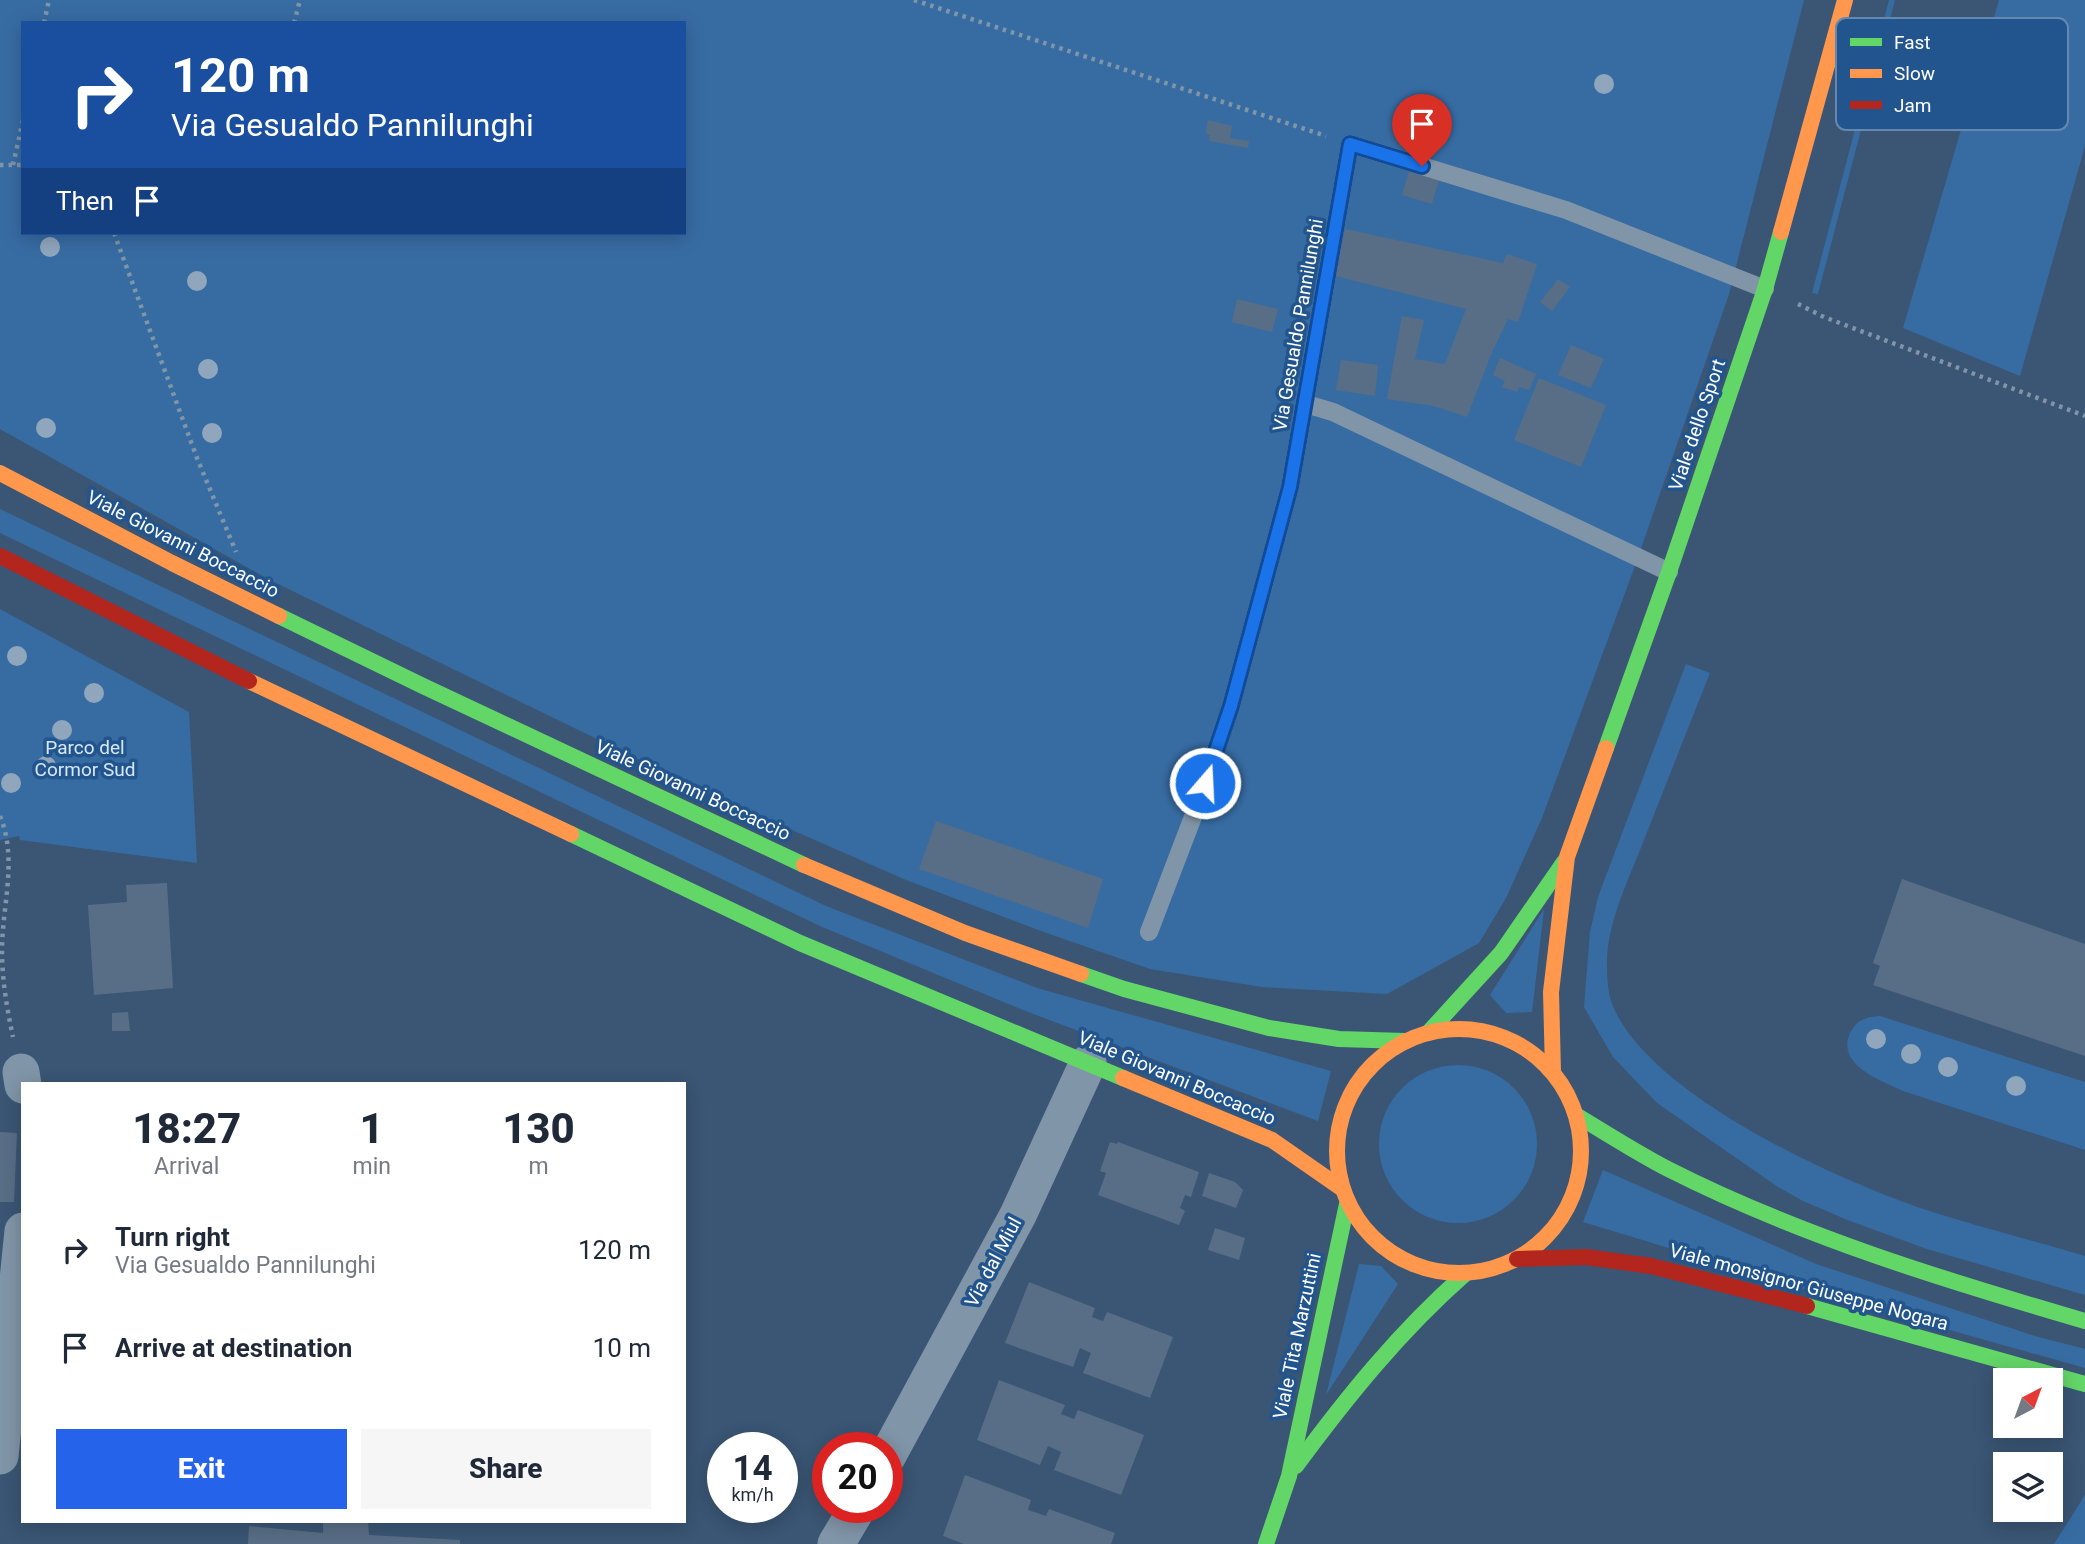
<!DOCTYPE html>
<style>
:root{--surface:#fff;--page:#f6f6f7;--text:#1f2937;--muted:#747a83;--accent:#2563eb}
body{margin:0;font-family:Roboto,sans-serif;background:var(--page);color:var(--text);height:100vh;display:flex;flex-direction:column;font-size:26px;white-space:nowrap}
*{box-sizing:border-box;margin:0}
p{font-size:23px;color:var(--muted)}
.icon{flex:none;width:38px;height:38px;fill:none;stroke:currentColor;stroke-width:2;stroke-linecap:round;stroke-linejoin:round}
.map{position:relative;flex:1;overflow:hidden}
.panel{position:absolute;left:21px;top:1082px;width:665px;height:441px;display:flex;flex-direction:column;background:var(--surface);border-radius:0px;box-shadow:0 4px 18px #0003}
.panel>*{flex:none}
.top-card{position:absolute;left:21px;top:21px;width:665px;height:214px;border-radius:0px;box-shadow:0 4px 18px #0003;background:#1a4fa0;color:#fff;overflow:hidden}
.needle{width:46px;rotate:41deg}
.tools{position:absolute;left:1993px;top:1368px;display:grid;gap:14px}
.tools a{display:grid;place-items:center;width:70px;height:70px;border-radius:0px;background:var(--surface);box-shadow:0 4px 18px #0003;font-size:35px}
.speed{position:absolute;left:707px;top:1432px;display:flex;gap:14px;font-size:35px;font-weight:700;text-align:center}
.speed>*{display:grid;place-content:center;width:91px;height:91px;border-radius:50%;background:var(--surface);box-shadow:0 4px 18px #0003;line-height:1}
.speed small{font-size:18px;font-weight:400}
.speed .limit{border:10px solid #d22;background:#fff;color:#111}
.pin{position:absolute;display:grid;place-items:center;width:60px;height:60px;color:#fff;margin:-72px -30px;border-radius:50% 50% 50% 0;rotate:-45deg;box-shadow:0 0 7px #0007}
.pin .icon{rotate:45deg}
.me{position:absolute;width:77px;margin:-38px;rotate:19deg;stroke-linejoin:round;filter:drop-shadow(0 0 5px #0008)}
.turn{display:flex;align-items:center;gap:24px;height:147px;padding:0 35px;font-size:32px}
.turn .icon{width:91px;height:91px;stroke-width:2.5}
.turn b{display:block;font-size:49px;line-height:60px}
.then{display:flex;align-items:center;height:66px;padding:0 35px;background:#0003;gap:14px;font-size:26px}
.eta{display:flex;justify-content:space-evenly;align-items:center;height:119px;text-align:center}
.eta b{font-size:42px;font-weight:800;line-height:49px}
.cta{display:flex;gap:14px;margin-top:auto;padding:14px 35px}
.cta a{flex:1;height:80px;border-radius:0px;background:var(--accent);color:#fff;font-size:28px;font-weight:800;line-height:80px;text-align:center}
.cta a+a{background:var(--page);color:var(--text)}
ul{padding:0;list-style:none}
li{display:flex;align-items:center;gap:21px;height:98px;padding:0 35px}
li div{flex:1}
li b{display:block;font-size:26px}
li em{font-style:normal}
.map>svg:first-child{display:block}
</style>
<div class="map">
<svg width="2085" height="1544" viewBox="0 0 2085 1544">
<rect width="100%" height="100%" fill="#3a5674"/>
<g fill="#376ca3" fill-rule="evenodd">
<path d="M0 0H1804L1729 294 1636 563 1542 818 1506 898 1479 943 1387 994 1262 987 1150 969 1041 931 906 880 706 792 270 580 0 429ZM23 23H684V233H23Z"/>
<path d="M1889 0H1895L1818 294 1812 293Z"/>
<path d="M1999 0H2085V146L2020 376 1903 328Z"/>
<path d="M0 509 826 906 1037 988 1331 1071 1318 1121 1023 1010 820 926 0 533Z"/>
<path d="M0 609 189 712 197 863 20 840 19 836 0 840Z"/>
<path d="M1686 664 1710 673C1688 728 1666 784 1644 840 1629 879 1606 924 1607 966 1607 976 1608 989 1610 998 1639 1091 1835 1179 1923 1209 1976 1226 2031 1240 2085 1256V1295L1927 1249 1850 1221 1803 1201 1778 1187 1657 1103 1613 1057 1584 1007 1590 932 1598 897Z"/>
<path d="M1544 909 1532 1012 1506 1013 1490 995Z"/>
<path d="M1880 1016 2085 1082V1150L1903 1091C1880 1080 1834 1065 1851 1031 1858 1019 1867 1017 1880 1016Z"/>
<circle cx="1458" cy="1144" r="79"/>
<path d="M1603 1170 1816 1264 2035 1336 2085 1349V1368L1804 1289 1583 1222Z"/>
<path d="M1359 1264 1381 1266 1398 1284 1326 1395Z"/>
<path d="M2085 1495V1544H2054Z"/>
</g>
<g fill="#586e86">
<path d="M1208 120 1232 126 1230 138 1249 141 1248 148 1209 141 1210 135 1206 134Z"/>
<path d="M1410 168 1440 177 1432 204 1402 195Z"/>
<path d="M1345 229 1503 263 1507 254 1537 264 1518 322 1508 319 1492 352 1467 417 1434 406 1387 399 1402 316 1424 320 1415 359 1445 364 1466 309 1335 276Z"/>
<path d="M1558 279 1570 287 1552 311 1540 302Z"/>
<path d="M1237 299 1278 309 1272 332 1232 322Z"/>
<path d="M1571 345 1604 359 1591 388 1558 375Z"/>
<path d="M1500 358 1536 374 1529 390 1519 387 1517 392 1502 387 1505 381 1493 375Z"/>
<path d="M1341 360 1378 365 1375 396 1336 390Z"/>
<path d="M1539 378 1606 405 1581 467 1514 440Z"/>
<path d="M936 821 1103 879 1088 928 919 869Z"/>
<path d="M1902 879 2085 944V1056L1873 985 1880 966 1873 963Z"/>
<path d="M167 883 173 988 94 995 88 905 127 902 126 885Z"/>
<path d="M128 1012 130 1031H112V1013Z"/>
<path d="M0 1132 17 1133 14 1202H0Z"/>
<path d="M1110 1142 1117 1144 1118 1142 1199 1172 1191 1197 1185 1195 1180 1208 1185 1211 1179 1225 1098 1195 1106 1173 1100 1171Z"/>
<path d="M1209 1173 1235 1182 1243 1190 1236 1208 1202 1196Z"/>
<path d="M1215 1228 1245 1238 1239 1260 1208 1250Z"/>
<path d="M1029 1282 1095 1308 1092 1317 1103 1321 1107 1312 1173 1337 1150 1398 1083 1373 1091 1353 1080 1348 1073 1367 1005 1343Z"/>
<path d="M999 1380 1065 1405 1061 1414 1074 1419 1078 1410 1144 1435 1121 1495 1054 1470 1061 1452 1048 1446 1040 1465 977 1440Z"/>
<path d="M965 1475 1031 1500 1028 1510 1046 1516 1049 1509 1115 1533 1111 1544H964L943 1536Z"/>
<path d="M323 1521H368L369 1535 460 1540V1544H248L249 1526 323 1533Z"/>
</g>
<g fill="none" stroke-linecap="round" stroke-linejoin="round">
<g stroke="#8195a8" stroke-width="4.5" stroke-dasharray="3.5 5" stroke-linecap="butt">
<path d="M914 0 1326 136"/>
<path d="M44 23 49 0"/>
<path d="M294 23 300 0"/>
<path d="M0 165H23"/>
<path d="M13 165 23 120"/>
<path d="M114 233 197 458 236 552"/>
<path d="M1798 304 1824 317 2085 416"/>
<path d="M0 816C18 859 2 906 2 951 2 980 7 1009 13 1037"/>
</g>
<g stroke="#8195a8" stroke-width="18">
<path d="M1306 404 1333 412 1669 572"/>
<path d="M1149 932 1196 809 1231 706 1290 487 1350 144 1566 210 1765 289"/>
</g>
<g stroke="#8195a8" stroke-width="37">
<path d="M21 1072 23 1085"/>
<path d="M0 1456 23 1231"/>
<path d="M887 1457 1018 1215 1088 1063"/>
<path d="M836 1544 858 1507"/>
</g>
<g stroke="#63d668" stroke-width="16">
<path d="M279 616 423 686 804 865"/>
<path d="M1606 748 1669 572 1765 289 1781 232"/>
<path d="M571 834 800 943 1123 1078"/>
<path d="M1081 974 1124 989 1269 1028 1339 1039 1405 1041"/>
<path d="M1428 1033 1501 953 1564 862"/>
<path d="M1576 1115C1606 1133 1637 1153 1668 1169 1800 1236 1944 1280 2085 1321"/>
<path d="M1807 1306 2085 1384"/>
<path d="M1296 1466C1347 1397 1400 1331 1465 1274"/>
<path d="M1266 1544 1289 1476 1347 1204"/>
</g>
<g stroke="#ff974d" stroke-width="16">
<path d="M1781 232 1845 0"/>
<path d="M0 473 172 563 279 616"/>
<path d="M249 681 571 834"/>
<path d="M804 865 965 933 1081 974"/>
<circle cx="1459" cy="1151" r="122"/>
<path d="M1553 1071 1551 992 1567 857 1606 748"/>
<path d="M1123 1078 1272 1140 1341 1188"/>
</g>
<g stroke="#b3261e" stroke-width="16">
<path d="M0 556 249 681"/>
<path d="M1517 1259 1586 1257 1651 1266 1807 1306"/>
</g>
</g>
<g fill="#90a6bd">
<circle cx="1604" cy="84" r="10"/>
<circle cx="50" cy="247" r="10"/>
<circle cx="197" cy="281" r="10"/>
<circle cx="208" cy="369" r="10"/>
<circle cx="46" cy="428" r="10"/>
<circle cx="212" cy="433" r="10"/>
<circle cx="17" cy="656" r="10"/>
<circle cx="94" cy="693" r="10"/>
<circle cx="62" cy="730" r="10"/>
<circle cx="46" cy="766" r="10"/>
<circle cx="11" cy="783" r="10"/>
<circle cx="1876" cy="1039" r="10"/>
<circle cx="1911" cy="1054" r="10"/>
<circle cx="1948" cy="1067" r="10"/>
<circle cx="2016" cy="1086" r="10"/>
</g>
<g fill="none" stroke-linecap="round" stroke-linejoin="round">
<g stroke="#114b97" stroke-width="18">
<path id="route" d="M1205 783 1231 706 1290 487 1350 144 1422 166"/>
</g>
<use href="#route" stroke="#1a73e8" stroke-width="12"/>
</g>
<g text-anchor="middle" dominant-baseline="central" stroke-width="7" stroke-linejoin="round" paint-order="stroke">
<g font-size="19" fill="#fff" stroke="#22558d">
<text transform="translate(1298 325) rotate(-80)">Via Gesualdo Pannilunghi</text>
<text transform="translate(1697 425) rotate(-71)">Viale dello Sport</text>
<text transform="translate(183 544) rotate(27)">Viale Giovanni Boccaccio</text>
<text transform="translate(693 790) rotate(25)">Viale Giovanni Boccaccio</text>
<text transform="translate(1177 1078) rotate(23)">Viale Giovanni Boccaccio</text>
<text transform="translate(993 1262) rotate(-62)">Via dal Miul</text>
<text transform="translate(1809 1287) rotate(15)">Viale monsignor Giuseppe Nogara</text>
<text transform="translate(1297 1336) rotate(-78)">Viale Tita Marzuttini</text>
</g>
<g font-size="19" fill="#d6e7f8" stroke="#22558d">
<text x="85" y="747">Parco del<tspan x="85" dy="22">Cormor Sud</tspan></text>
</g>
</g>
<rect x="1836" y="18" width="232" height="112" rx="10" fill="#22558d" stroke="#6488af" stroke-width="2"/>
<rect x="1850" y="38" width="32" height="8" fill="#63d668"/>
<rect x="1850" y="69" width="32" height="9" fill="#ff974d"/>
<rect x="1850" y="101" width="32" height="8" fill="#b3261e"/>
<g font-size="19" fill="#fff">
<text x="1894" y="49">Fast</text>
<text x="1894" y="80">Slow</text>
<text x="1894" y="112">Jam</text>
</g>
</svg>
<div class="tools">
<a><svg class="needle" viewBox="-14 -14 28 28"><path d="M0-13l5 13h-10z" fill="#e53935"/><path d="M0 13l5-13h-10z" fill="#747a83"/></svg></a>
<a><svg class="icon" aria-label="layers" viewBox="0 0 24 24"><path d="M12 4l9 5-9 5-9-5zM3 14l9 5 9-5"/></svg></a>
</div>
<div class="speed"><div>14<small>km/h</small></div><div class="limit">20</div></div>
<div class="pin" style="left:1422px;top:166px;background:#d93025"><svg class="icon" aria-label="arrive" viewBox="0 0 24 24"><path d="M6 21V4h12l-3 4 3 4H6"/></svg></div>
<svg class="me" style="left:1205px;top:783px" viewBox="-20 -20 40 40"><circle r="17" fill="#1a73e8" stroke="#fff" stroke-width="3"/><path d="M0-11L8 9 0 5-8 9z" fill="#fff"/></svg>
<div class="top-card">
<div class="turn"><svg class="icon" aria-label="right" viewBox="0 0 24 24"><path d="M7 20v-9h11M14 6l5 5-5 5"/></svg><div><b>120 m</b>Via Gesualdo Pannilunghi</div></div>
<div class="then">Then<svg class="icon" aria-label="arrive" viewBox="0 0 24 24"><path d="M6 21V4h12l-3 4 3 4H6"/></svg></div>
</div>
<section class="panel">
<div class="eta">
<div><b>18:27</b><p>Arrival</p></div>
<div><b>1</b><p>min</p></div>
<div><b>130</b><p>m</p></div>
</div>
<ul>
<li><svg class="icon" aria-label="right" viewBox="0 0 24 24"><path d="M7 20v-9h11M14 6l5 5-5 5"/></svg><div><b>Turn right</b><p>Via Gesualdo Pannilunghi</p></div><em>120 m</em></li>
<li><svg class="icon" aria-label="arrive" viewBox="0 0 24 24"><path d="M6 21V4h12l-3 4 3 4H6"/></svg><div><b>Arrive at destination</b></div><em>10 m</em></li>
</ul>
<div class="cta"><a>Exit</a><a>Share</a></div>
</section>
</div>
